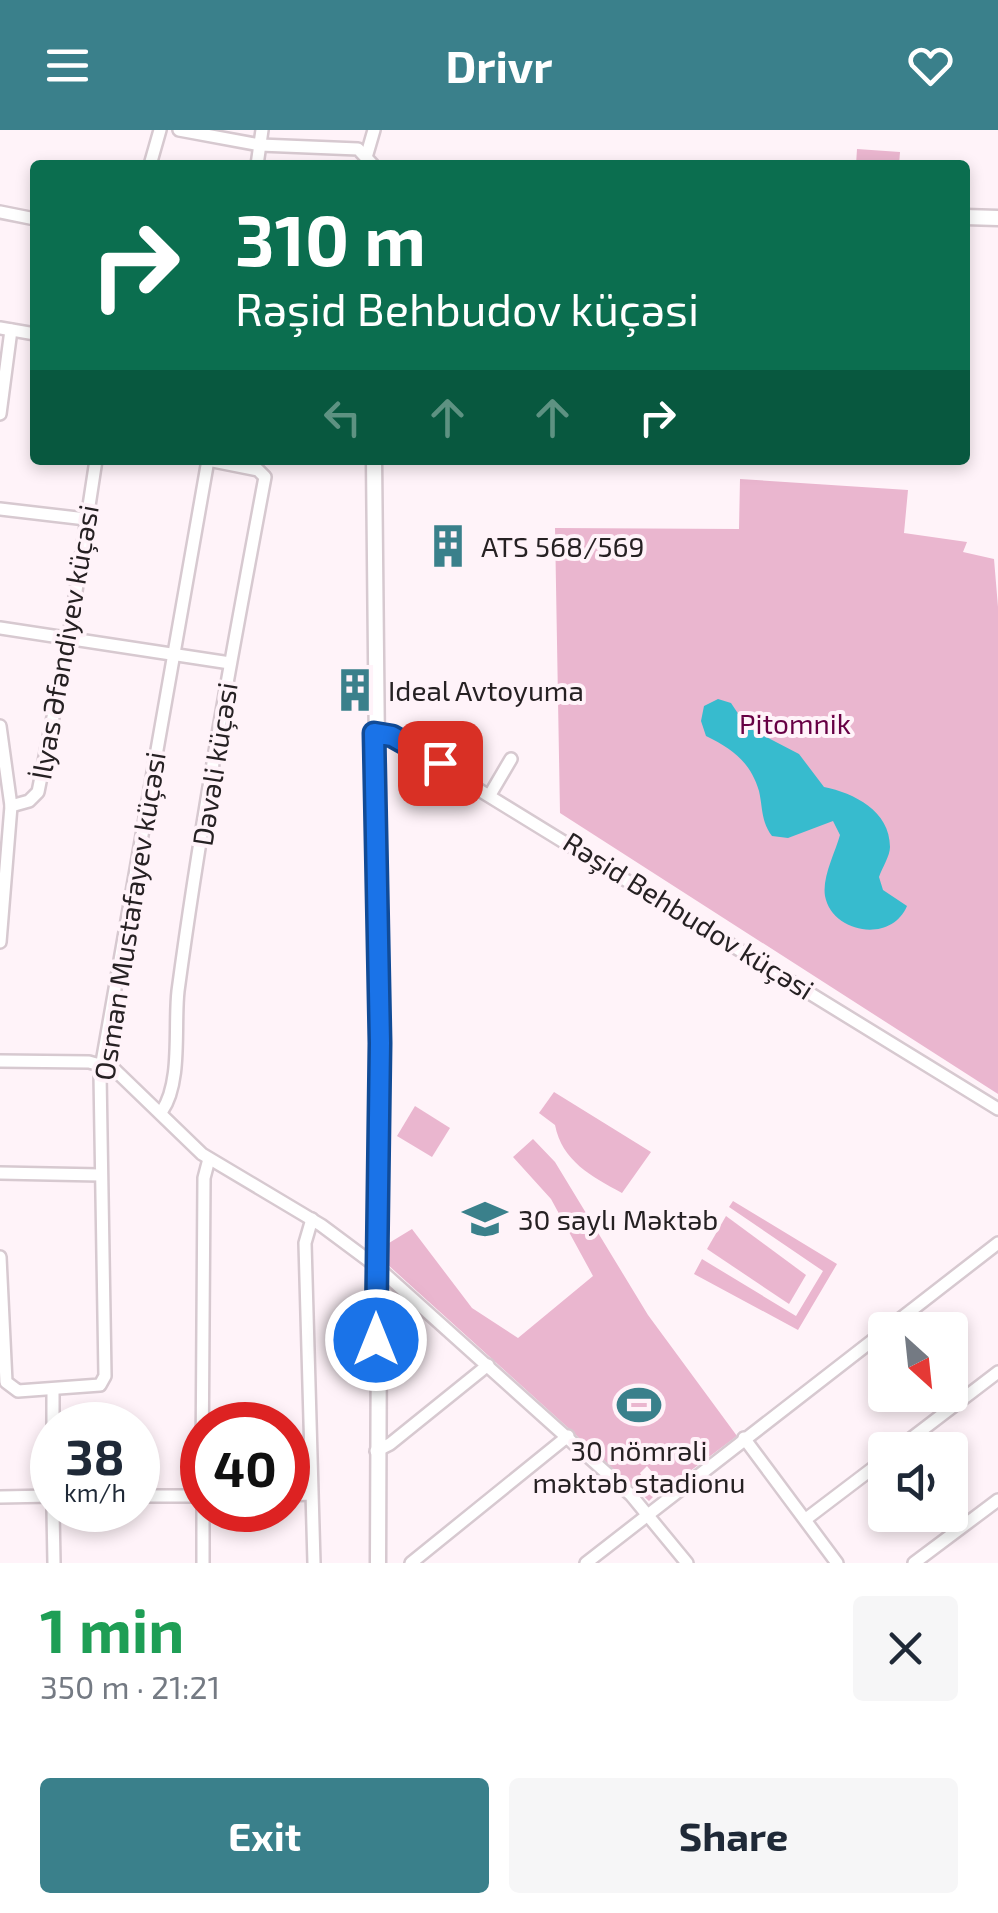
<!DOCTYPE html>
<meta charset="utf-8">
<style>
:root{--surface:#fff;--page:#f6f6f7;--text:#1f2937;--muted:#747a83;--accent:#3a808b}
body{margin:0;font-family:"Exo 2",sans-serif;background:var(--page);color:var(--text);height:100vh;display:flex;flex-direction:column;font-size:38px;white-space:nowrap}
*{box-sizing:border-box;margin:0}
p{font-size:32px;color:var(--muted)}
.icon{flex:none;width:55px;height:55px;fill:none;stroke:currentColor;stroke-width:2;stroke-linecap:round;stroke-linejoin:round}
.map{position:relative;height:1433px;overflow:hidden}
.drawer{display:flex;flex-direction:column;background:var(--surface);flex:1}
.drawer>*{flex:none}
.banner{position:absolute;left:30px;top:30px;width:940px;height:305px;border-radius:10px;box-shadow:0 5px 15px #0003;background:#0b6e4f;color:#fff;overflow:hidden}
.needle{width:65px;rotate:153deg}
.controls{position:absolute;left:868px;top:1182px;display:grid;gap:20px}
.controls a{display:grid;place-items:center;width:100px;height:100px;border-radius:10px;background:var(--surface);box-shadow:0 5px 15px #0003;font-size:50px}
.speed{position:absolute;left:30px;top:1272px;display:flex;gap:20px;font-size:50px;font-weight:700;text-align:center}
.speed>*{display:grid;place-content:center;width:130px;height:130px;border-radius:50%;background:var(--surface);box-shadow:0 5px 15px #0003;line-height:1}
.speed small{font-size:25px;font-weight:400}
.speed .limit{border:15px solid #d22;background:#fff;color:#111}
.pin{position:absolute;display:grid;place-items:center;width:85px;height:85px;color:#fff;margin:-42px;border-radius:20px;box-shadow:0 5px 15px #0006}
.me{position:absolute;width:110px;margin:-55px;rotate:0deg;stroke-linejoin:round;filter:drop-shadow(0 0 8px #0008)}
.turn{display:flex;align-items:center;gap:35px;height:210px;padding:0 40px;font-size:45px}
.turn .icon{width:130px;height:130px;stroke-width:2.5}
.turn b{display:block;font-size:70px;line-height:85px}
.lanes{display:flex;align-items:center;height:95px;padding:0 40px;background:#0003;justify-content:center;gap:50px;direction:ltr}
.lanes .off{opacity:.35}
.round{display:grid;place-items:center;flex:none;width:105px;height:105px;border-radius:10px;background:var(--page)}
.summary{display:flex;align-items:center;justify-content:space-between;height:170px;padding:0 40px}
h1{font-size:60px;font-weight:700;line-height:75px;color:#1e9e55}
.button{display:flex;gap:20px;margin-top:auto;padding:20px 40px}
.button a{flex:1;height:115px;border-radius:10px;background:var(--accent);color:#fff;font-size:40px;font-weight:700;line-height:115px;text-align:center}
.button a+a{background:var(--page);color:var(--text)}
header{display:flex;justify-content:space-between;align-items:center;height:130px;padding:0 40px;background:var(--accent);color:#fff;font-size:45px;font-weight:700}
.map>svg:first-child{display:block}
</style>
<header><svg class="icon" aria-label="menu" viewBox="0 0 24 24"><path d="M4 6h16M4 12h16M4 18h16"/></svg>Drivr<svg class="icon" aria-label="heart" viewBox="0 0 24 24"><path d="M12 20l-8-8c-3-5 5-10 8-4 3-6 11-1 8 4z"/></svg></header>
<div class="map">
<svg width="998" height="1433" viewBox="0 0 998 1433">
<rect width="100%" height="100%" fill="#fff3f9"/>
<g fill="#eab6cf">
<path d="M857 19 900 22 899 35H856Z"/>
<path d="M740 349 908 360 904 403 967 412 963 422 994 429 998 477V964L560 683 555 398 739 399Z"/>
<path d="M554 962 651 1022 622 1063C591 1046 562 1031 555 995L539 983Z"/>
<path d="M415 976 450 998 432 1027 397 1006Z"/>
<path d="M533 1009 555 1032 648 1185 737 1306 666 1359 647 1336 640 1343 653 1367 649 1371 387 1134 389 1113 412 1099 472 1178 518 1208 593 1146 551 1069 513 1027Z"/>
<path d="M733 1071 837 1134 798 1200 694 1144 702 1129 796 1186 823 1141 729 1077Z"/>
<path d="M726 1086 806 1145 789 1174 707 1119Z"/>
</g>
<path fill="#37bbce" d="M718 569 731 573 747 597 799 624 824 657C854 663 890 681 890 717 890 726 882 738 879 747L883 760 907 776C891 814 832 803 825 766 822 747 835 723 840 705L833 691 788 708 772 706C761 691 763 679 759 661 750 631 732 619 706 606L701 591 704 576Z"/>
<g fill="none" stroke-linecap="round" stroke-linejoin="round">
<g stroke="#d7c9d0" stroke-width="16">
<g id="minor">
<path d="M179 0 260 15 358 19 373 35"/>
<path d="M367 24 374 0"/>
<path d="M150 35 160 0"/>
<path d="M257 35 262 0"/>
<path d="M0 82 35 89"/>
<path d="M0 198 35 204"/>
<path d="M0 284 11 200"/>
<path d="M0 379 86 389"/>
<path d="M0 498 230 533"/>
<path d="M0 596 11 676 0 812"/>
<path d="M375 603 393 607 998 979"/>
<path d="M491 663 511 629"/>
<path d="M11 676 29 671 38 662 69 507 96 330"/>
<path d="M0 931 89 932 114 939 202 1024 321 1095 376 1136 631 1365 687 1433"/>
<path d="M162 981C182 952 174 896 178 861 201 689 233 518 265 347L258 340 208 330"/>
<path d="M0 1043 100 1045"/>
<path d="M312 1089 305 1113 314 1433"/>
<path d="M0 1127 6 1252 18 1261 100 1255 105 1246 100 944 208 330"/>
<path d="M53 1260V1295"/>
<path d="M744 1308 837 1433"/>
<path d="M896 1320 998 1242"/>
<path d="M376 1321 390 1314 488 1235"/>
<path d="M202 1340 204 1048 209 1029"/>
<path d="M288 1365 311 1364"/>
<path d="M138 1366H202"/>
<path d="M0 1367 52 1366"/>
<path d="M53 1380 54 1433"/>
<path d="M203 1380V1433"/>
<path d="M806 1389 885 1329"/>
<path d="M411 1433 568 1306"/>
<path d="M586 1433 998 1113"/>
<path d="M914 1433 998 1370"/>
</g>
</g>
<g stroke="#d7c9d0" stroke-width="19">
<g id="tertiary">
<path d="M965 87 998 88"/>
<path d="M374 330 380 913 378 1433"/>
</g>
</g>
<use href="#minor" stroke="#fff" stroke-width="11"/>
<use href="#tertiary" stroke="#fff" stroke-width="14"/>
</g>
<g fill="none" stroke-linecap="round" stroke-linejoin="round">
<g stroke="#114b97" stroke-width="25">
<path id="route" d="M376 1210 380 913 374 603 392 606 440 633"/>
</g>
<use href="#route" stroke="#1a73e8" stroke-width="18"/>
</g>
<defs>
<g id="building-bare" transform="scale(3.45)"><path d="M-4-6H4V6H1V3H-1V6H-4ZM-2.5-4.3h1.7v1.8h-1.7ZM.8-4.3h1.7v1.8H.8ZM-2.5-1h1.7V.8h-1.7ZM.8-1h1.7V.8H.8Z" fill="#3a808b" stroke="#fff3f9" stroke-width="2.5" paint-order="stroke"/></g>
<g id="school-bare" transform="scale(3.45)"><path d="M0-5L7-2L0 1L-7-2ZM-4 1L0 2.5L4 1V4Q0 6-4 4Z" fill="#3a808b" stroke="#fff3f9" stroke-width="2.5" paint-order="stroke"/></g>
<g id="stadium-bare" transform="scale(3.45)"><path d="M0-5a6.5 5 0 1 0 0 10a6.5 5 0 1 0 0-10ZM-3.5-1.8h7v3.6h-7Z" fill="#3a808b" stroke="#fff3f9" stroke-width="2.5" paint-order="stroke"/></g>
</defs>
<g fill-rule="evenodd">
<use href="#building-bare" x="448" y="416"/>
<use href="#building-bare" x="355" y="560"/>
<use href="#school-bare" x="485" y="1089"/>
<use href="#stadium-bare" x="639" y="1275"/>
</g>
<g text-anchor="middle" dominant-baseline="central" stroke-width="8" stroke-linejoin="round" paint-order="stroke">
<g font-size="28" fill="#262123" stroke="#fff3f9" text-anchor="start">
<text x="481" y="416">ATS 568/569</text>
<text x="388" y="560">Ideal Avtoyuma</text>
<text x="518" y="1089">30 saylı Məktəb</text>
<text x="639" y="1320" text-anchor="middle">30 nömrəli<tspan x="639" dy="32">məktəb stadionu</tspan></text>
</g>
<g font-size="28" fill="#262123" stroke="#fff3f9">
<text transform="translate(64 512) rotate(-80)">İlyas Əfəndiyev küçəsi</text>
<text transform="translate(214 634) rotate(-81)">Dəvəli küçəsi</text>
<text transform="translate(689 785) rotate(32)">Rəşid Behbudov küçəsi</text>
<text transform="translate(129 786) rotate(-81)">Osman Mustafayev küçəsi</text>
</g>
<g font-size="28" fill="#670044" stroke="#fff3f9">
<text x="795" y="593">Pitomnik</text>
</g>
</g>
</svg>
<div class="controls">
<a><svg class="needle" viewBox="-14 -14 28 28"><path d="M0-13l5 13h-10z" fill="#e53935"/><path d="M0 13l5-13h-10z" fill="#747a83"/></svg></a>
<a><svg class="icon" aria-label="sound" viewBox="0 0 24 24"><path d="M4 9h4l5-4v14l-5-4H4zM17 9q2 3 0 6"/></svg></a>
</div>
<div class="speed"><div>38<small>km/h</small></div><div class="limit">40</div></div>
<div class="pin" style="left:440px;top:633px;background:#d93025"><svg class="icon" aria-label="arrive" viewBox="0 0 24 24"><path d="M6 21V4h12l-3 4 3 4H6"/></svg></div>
<svg class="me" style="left:376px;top:1210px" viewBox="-20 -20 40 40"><circle r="17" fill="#1a73e8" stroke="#fff" stroke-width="3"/><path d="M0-11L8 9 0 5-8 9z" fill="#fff"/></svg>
<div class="banner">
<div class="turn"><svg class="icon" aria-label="right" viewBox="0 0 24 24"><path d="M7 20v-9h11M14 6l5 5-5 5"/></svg><div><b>310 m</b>Rəşid Behbudov küçəsi</div></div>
<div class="lanes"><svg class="icon off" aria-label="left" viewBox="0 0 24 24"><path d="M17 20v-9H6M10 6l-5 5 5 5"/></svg><svg class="icon off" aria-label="ahead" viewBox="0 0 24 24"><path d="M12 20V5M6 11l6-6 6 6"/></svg><svg class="icon off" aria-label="ahead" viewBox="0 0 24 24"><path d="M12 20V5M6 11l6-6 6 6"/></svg><svg class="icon" aria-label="right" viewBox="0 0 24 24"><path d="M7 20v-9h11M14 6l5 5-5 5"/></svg></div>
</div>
</div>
<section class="drawer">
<div class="summary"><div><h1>1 min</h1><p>350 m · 21:21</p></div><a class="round"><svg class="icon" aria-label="close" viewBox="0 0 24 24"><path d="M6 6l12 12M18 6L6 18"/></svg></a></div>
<div class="button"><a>Exit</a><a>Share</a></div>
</section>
